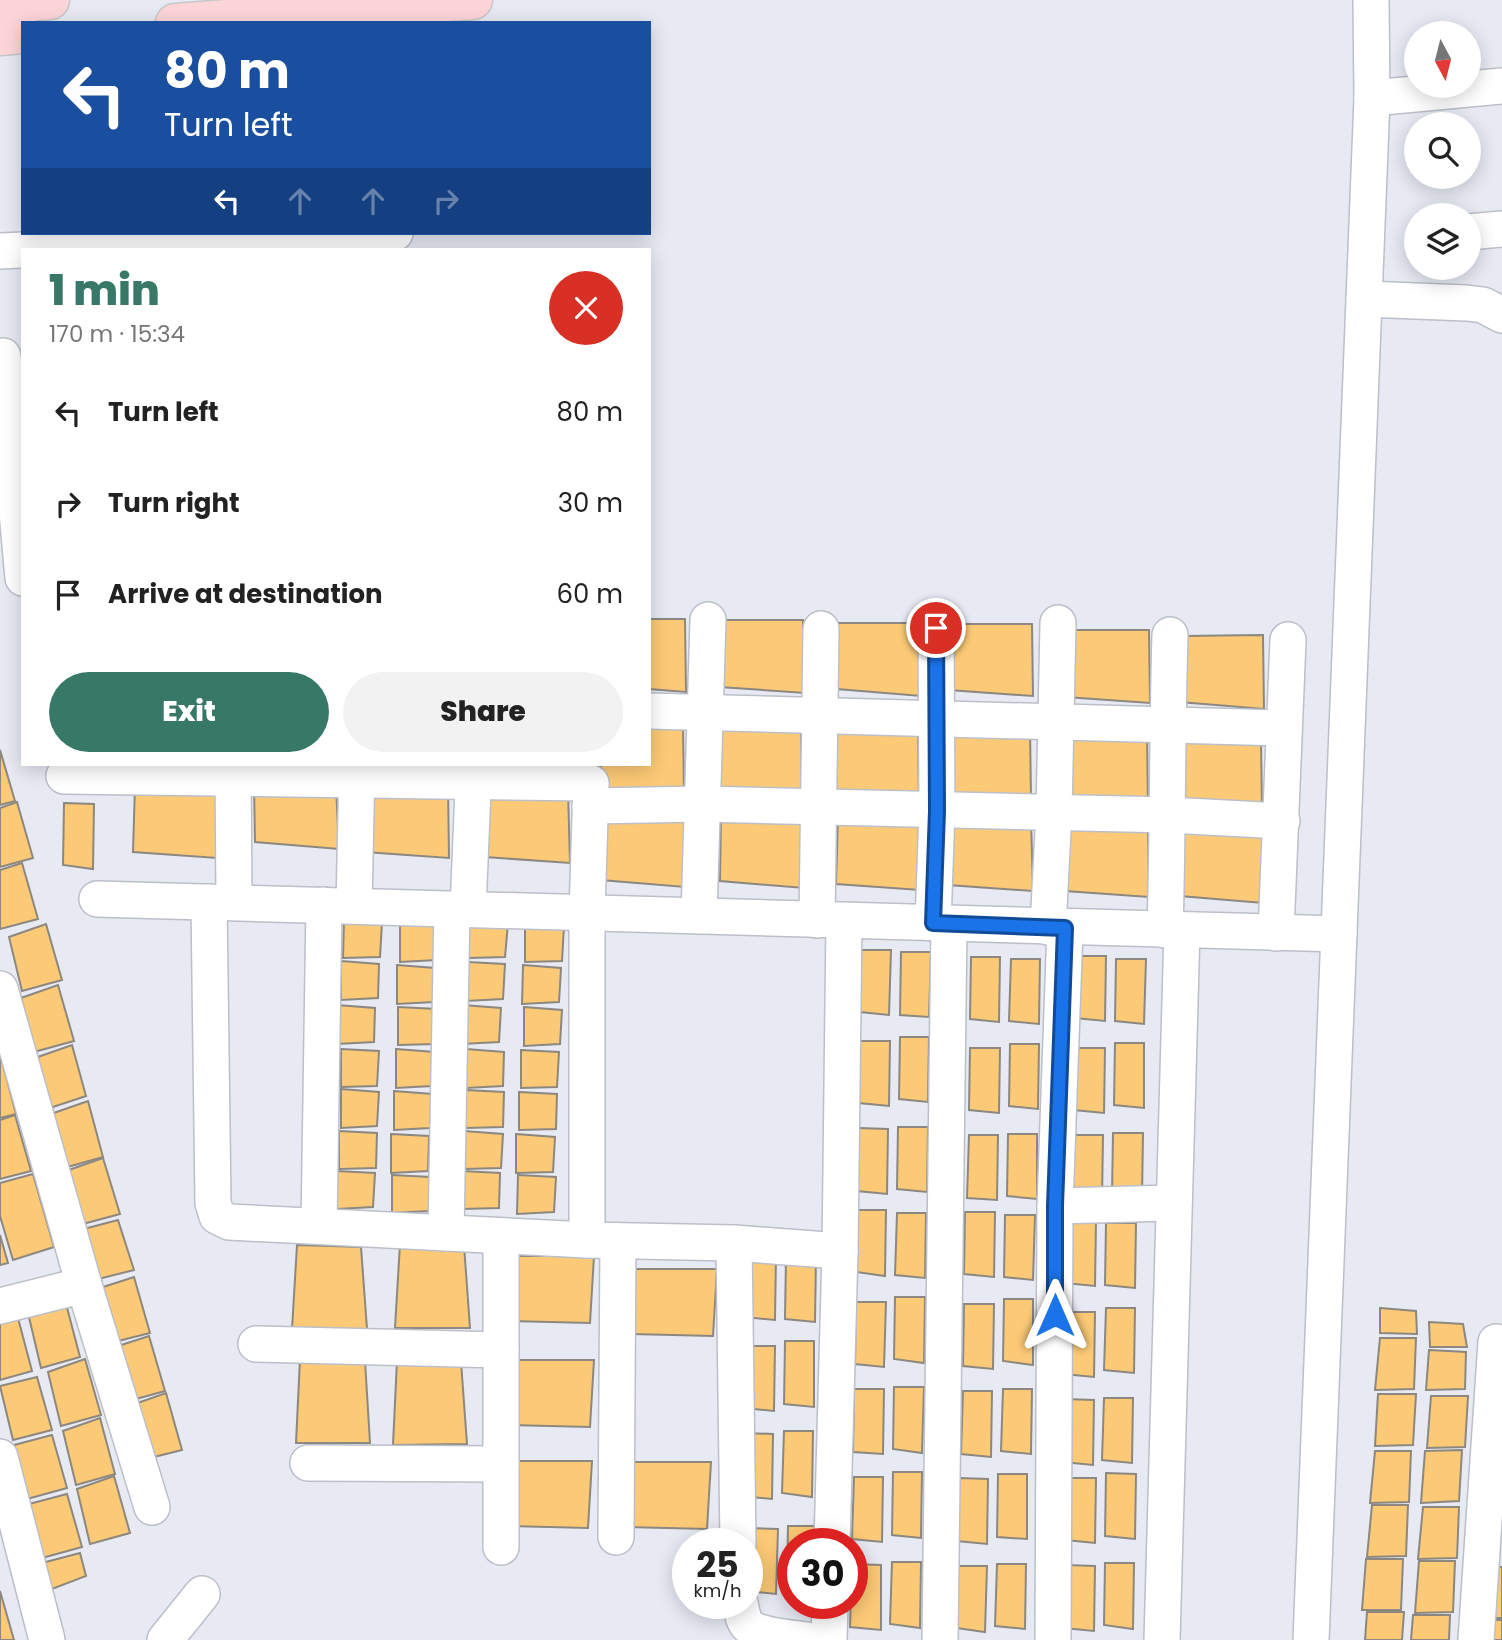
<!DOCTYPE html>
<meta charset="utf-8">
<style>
:root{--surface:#fff;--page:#f2f2f2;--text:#222;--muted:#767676;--accent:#387866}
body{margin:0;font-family:Poppins,sans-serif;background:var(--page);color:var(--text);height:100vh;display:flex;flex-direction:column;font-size:26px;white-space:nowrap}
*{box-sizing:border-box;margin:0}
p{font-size:23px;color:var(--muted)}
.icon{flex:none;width:38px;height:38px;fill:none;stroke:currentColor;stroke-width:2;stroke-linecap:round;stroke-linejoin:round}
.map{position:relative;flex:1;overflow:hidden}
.sheet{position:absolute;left:21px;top:248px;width:630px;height:518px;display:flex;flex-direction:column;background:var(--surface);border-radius:0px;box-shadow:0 4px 18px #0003}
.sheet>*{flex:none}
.guide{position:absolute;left:21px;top:21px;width:630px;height:214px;border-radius:0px;box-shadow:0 4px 18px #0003;background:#1a4fa0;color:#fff;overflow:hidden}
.needle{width:46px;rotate:173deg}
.controls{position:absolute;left:1404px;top:21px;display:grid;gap:14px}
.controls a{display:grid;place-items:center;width:77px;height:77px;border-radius:50%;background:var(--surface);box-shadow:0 4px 18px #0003;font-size:35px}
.speed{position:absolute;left:672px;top:1528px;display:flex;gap:14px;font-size:35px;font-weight:700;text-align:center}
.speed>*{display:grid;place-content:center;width:91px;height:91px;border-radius:50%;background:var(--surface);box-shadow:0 4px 18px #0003;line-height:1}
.speed small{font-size:18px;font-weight:400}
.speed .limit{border:10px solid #d22;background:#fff;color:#111}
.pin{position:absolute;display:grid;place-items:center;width:60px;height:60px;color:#fff;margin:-30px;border:4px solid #fff;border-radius:50%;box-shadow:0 2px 7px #0007}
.me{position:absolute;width:77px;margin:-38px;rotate:0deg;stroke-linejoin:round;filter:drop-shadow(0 0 5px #0008)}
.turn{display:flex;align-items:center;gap:24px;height:147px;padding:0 28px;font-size:32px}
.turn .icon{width:91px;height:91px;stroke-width:2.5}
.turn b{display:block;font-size:49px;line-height:60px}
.lanes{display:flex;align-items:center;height:66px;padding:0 28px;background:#0003;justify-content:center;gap:35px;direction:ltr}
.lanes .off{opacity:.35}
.round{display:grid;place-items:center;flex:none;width:74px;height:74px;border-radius:37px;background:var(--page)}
.summary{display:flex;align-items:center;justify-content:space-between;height:119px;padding:0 28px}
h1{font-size:42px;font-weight:800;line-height:52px;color:var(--accent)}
.action{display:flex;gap:14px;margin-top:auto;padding:14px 28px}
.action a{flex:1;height:80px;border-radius:42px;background:var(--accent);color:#fff;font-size:28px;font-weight:800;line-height:80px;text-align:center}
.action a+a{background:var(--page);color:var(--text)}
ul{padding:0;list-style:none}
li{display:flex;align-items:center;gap:21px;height:91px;padding:0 28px}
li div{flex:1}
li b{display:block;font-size:26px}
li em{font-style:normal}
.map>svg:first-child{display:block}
</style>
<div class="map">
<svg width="1502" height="1640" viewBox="0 0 1502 1640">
<rect width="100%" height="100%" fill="#e7eaf3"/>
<g fill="#fcca76" stroke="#8c877f" stroke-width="2">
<path d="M649 619H685L686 692 649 689Z"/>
<path d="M722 620H803L805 693 720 687Z"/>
<path d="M838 623H920L921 696 837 689Z"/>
<path d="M951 624H1032L1033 696 949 690Z"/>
<path d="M1068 630H1149L1150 703 1066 697Z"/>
<path d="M1263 635 1264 709 1180 702 1182 636Z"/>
<path d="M649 722H683L684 795 600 789 601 765H649Z"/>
<path d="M720 723H801L802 796 718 790Z"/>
<path d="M836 726H918L919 799 835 792Z"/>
<path d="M949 727H1030L1031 800 947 793Z"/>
<path d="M1066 733H1147L1148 806 1064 799Z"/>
<path d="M1180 738H1261L1262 811 1178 805Z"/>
<path d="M0 750 15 801 0 805Z"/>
<path d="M135 785H216L217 858 133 852Z"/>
<path d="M254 785 336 786 339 849 255 842Z"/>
<path d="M366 785H448L449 858 365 852Z"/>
<path d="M487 790H568L570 863 485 857Z"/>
<path d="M17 802 33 858 0 867V808Z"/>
<path d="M64 803 94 804 93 869 63 865Z"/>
<path d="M685 813V887L601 880 603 814Z"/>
<path d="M721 815H802L804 888 720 881Z"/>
<path d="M919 817 920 890 836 884 838 818Z"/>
<path d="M1031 818 1033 891 948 885 950 819Z"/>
<path d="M1067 825H1148L1149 897 1065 891Z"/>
<path d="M1181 830H1263V903L1180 896Z"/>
<path d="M22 863 38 919 0 929V870Z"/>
<path d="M344 920 382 922 380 957 343 958Z"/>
<path d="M469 920 508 923 505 957 469 958Z"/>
<path d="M400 923 438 925 437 960 400 962Z"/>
<path d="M46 924 62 980 22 991 9 937Z"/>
<path d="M525 924 564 926 562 961 525 962Z"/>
<path d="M861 950H891L889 1015 860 1012Z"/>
<path d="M901 952H931L929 1017 900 1015Z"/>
<path d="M1077 956H1106L1105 1021 1075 1018Z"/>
<path d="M971 957H1000L999 1022 970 1019Z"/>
<path d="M1011 959H1040L1039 1024 1009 1021Z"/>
<path d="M1116 959H1146L1144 1024 1115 1021Z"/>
<path d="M341 961 379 964 378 998 341 1000Z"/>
<path d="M467 962 505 964 503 999 466 1001Z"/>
<path d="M397 965 435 968 434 1002 397 1004Z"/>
<path d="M523 965 561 968 559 1002 522 1004Z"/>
<path d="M58 985 74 1041 34 1052 21 998Z"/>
<path d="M337 1005 375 1008 374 1042 337 1044Z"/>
<path d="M463 1005 501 1008 499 1042 462 1044Z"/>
<path d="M398 1007 437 1009 435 1044 398 1045Z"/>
<path d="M524 1007 562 1010 560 1044 524 1046Z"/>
<path d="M900 1037H929L928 1102 899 1099Z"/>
<path d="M860 1041H890L889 1106 859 1103Z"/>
<path d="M1115 1043H1144V1108L1114 1105Z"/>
<path d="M1010 1044H1039L1038 1109 1009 1106Z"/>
<path d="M72 1045 86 1096 47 1109 35 1058Z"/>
<path d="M970 1048H1000L999 1113 969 1110Z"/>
<path d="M1076 1048H1105L1104 1113 1074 1110Z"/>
<path d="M341 1049 379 1051 377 1086 341 1087Z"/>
<path d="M396 1049 434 1052 432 1086 396 1088Z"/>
<path d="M466 1049 504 1052 503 1086 466 1088Z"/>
<path d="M521 1050 559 1052 557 1087 521 1088Z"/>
<path d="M1 1057 16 1114 0 1118V1058Z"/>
<path d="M341 1089 379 1092 377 1126 341 1128Z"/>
<path d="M466 1090 504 1092 503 1127 466 1128Z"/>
<path d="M394 1091 432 1094 430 1128 394 1130Z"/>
<path d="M519 1092 557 1094 556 1129 519 1130Z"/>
<path d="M88 1101 103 1157 64 1168 51 1114Z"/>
<path d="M15 1115 31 1171 0 1179V1120Z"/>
<path d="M898 1127H928L927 1192 897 1189Z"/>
<path d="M859 1128 888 1129 887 1194 857 1191Z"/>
<path d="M339 1131 377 1133 376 1168 339 1169Z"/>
<path d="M464 1131 503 1134 501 1168 464 1169Z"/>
<path d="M1113 1133H1143L1142 1198 1112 1195Z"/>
<path d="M391 1134 429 1136 428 1171 391 1173Z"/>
<path d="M516 1134 555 1137 553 1172 516 1173Z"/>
<path d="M1008 1134H1037V1199L1007 1196Z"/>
<path d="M969 1135H998L997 1200 967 1198Z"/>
<path d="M1074 1135H1103L1102 1200 1072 1197Z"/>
<path d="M103 1158 120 1214 79 1225 66 1171Z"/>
<path d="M336 1171 375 1173 373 1207 337 1209Z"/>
<path d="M462 1171 500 1173 499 1208 462 1209Z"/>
<path d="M33 1174 54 1247 13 1260 0 1216V1183Z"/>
<path d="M392 1175 430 1177 429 1211 392 1213Z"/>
<path d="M518 1175 556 1177 554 1212 517 1214Z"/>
<path d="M857 1210H886L885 1276 856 1272Z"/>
<path d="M965 1212H995L994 1277 964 1274Z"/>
<path d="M897 1213H926L925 1278 895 1275Z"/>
<path d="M1005 1215H1035L1033 1280 1004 1277Z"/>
<path d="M118 1220 134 1270 94 1280 80 1230Z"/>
<path d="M1067 1221H1096L1095 1286 1065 1283Z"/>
<path d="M1106 1223H1136L1135 1288 1105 1285Z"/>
<path d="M0 1235 8 1263 0 1265Z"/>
<path d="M400 1244 464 1245 470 1328H395Z"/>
<path d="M297 1245 361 1247 367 1329H292Z"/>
<path d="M747 1254H776L775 1320 745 1317Z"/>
<path d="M509 1256H594L590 1323 510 1321Z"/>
<path d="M786 1257H816L815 1322 785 1319Z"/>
<path d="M632 1269H717L713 1336 632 1334Z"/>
<path d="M134 1277 150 1333 110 1343 97 1289Z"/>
<path d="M895 1297H925L924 1363 894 1359Z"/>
<path d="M1004 1299H1033V1365L1003 1361Z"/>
<path d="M65 1300 80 1357 41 1368 28 1313Z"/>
<path d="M856 1302H886L884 1367 855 1364Z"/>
<path d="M964 1304H994L993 1369 963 1366Z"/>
<path d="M1106 1308H1135L1134 1373 1104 1370Z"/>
<path d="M1380 1308 1416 1311 1417 1334 1380 1333Z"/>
<path d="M1066 1312H1095L1094 1377 1064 1374Z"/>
<path d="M18 1318 32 1371 0 1380V1322Z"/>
<path d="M1429 1322 1463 1324 1467 1347H1430Z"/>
<path d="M149 1336 165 1391 125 1402 112 1348Z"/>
<path d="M1380 1338H1416L1414 1389 1375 1390Z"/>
<path d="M785 1341H814V1407L784 1404Z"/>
<path d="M746 1346H775L774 1411 744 1408Z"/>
<path d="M1429 1350 1466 1352 1465 1389 1426 1390Z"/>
<path d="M85 1359 101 1415 61 1426 48 1372Z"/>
<path d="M300 1359 365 1361 370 1443H296Z"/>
<path d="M397 1360 461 1362 467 1444 393 1445Z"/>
<path d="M508 1360H594L590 1427 509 1425Z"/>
<path d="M37 1377 52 1430 13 1440 0 1386Z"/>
<path d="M894 1387H924L922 1453 893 1449Z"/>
<path d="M854 1389H884L883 1454 853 1452Z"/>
<path d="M1003 1389H1032L1031 1454 1001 1451Z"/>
<path d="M963 1391H992L991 1457 961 1454Z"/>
<path d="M166 1393 182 1450 142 1460 129 1406Z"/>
<path d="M1378 1394H1416L1413 1445 1375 1446Z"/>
<path d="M1431 1396H1468L1465 1447 1427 1448Z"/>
<path d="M1104 1398H1133L1132 1463 1102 1460Z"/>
<path d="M1064 1399 1094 1400 1093 1465 1063 1462Z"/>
<path d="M100 1418 115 1474 76 1485 63 1431Z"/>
<path d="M784 1431H813L812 1497 782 1493Z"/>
<path d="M744 1433 773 1434 772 1499 742 1496Z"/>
<path d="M52 1435 67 1488 27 1499 14 1445Z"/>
<path d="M1462 1450 1459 1501 1421 1503 1425 1451Z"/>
<path d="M1375 1451H1411L1409 1502 1370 1503Z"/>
<path d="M507 1461H592L588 1528 507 1526Z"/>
<path d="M626 1462H711L707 1529 626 1527Z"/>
<path d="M893 1472H922L921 1538 892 1535Z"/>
<path d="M1106 1473 1136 1474 1135 1539 1105 1536Z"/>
<path d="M998 1474H1027V1539L997 1537Z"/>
<path d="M114 1476 130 1533 90 1544 77 1489Z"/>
<path d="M854 1477H883L882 1542 852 1539Z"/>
<path d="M959 1478 988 1479 987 1544 957 1541Z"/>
<path d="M1067 1478H1096L1095 1543 1066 1540Z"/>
<path d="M67 1494 82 1547 42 1558 29 1504Z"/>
<path d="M1372 1505H1408L1406 1556 1367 1557Z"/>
<path d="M1423 1507H1459L1457 1558 1418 1559Z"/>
<path d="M788 1526H818L817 1544H793V1589L787 1588Z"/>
<path d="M748 1528 778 1529 776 1594 747 1591Z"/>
<path d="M80 1553 86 1576 52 1589 42 1563Z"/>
<path d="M1366 1559H1403L1401 1610H1362Z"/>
<path d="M1419 1561H1455L1453 1612 1415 1613Z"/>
<path d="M892 1562H921L920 1628 890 1624Z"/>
<path d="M1105 1563H1134L1133 1629 1104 1625Z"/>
<path d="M852 1564 881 1565V1630L850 1627Z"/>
<path d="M997 1564H1026L1025 1629 995 1626Z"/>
<path d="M1065 1565 1095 1566 1094 1631 1064 1628Z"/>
<path d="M957 1566H987L985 1632 956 1628Z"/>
<path d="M1494 1567H1502V1618H1490Z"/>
<path d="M0 1591 14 1640H0Z"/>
<path d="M1367 1612H1404L1402 1640H1365Z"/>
<path d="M1413 1615H1450L1449 1640H1411Z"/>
<path d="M1494 1620H1502V1640H1492Z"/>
</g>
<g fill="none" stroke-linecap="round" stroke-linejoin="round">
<g stroke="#bbbfc8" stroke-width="38">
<g id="minor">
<path d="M1372 98 1502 86"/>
<path d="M1468 232 1502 229"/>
<path d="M0 251 395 233"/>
<path d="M1364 299 1467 303 1483 305 1502 315"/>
<path d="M3 356 23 578"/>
<path d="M649 711 1283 728"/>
<path d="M233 765 234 902"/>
<path d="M64 776 591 783"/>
<path d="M590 806 703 804 1169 815 1282 821"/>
<path d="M97 899 1339 934"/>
<path d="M209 902 213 1203 217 1216 229 1222 587 1240 734 1243 840 1251"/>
<path d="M354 906 357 765"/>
<path d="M468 909 474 765"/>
<path d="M699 916 708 620"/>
<path d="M817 920 821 629"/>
<path d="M933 923 937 811 936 628"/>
<path d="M1048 927 1054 812 1058 623"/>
<path d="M1165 930C1168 831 1167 733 1170 635"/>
<path d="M1276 933 1288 640"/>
<path d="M0 989 84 1285 152 1507"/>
<path d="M1055 1206 1173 1203"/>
<path d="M319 1226 324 905"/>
<path d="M446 1233 452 909"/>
<path d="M501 1236V1547"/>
<path d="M587 1240V913L591 785"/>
<path d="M734 1243 738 1544"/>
<path d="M0 1306 84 1285"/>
<path d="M256 1344 501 1350"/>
<path d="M0 1457 47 1640"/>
<path d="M308 1463 501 1464"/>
<path d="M616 1537 618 1241"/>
<path d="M832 1544 840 1251 844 921"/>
<path d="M740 1603C742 1612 743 1623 751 1628 763 1636 793 1638 807 1640"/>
<path d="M165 1640 202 1594"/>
<path d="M829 1640 830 1603"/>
<path d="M940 1640 949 924"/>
<path d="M1053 1640 1055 1206 1065 928"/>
<path d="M1162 1640 1182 931"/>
<path d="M1311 1640 1372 98 1371 0"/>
<path d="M1476 1640 1496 1342"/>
</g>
</g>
<g stroke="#c6c7c8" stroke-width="41">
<g id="major">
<path d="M0 4 50 0"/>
<path d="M175 23 473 0"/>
<path d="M0 36 23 34"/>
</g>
</g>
<use href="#minor" stroke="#fff" stroke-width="35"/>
<use href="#major" stroke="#fcd5d9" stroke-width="38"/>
</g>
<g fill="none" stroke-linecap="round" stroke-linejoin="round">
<g stroke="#114b97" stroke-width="18">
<path id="route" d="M936 628 937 811 933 923 1065 928 1055 1206V1315"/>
</g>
<use href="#route" stroke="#1a73e8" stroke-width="12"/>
</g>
</svg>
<div class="controls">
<a><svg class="needle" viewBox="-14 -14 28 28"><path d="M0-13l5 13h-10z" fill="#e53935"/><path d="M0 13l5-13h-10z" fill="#767676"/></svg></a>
<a><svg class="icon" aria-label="search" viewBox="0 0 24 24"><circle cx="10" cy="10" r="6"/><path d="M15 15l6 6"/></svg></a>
<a><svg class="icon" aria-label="layers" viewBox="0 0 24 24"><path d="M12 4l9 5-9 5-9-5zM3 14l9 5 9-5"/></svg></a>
</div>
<div class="speed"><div>25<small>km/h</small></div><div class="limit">30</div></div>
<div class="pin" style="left:936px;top:628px;background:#d93025"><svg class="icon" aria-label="arrive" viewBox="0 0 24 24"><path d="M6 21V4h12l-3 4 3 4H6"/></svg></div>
<svg class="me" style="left:1055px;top:1315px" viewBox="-20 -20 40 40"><path d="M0-17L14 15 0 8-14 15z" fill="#1a73e8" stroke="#fff" stroke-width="4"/></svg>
<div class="guide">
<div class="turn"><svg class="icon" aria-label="left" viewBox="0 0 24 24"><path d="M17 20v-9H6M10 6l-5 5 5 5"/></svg><div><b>80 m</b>Turn left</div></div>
<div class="lanes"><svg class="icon" aria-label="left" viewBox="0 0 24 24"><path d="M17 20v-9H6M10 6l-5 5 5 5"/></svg><svg class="icon off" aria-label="ahead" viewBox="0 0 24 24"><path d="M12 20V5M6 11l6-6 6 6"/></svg><svg class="icon off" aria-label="ahead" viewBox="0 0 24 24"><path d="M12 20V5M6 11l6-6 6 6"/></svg><svg class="icon off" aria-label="right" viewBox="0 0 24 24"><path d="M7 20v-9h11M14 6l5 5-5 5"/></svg></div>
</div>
<section class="sheet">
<div class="summary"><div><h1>1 min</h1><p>170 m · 15:34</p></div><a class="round" style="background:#d93025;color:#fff"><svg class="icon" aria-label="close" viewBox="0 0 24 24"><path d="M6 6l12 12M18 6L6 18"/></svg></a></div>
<ul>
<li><svg class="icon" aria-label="left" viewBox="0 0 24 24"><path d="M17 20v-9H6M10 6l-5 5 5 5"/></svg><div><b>Turn left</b></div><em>80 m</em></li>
<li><svg class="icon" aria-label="right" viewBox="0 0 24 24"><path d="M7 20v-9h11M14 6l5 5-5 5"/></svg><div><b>Turn right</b></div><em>30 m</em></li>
<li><svg class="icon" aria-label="arrive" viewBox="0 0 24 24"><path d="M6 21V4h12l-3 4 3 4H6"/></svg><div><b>Arrive at destination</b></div><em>60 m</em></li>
</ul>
<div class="action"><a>Exit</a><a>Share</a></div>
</section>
</div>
